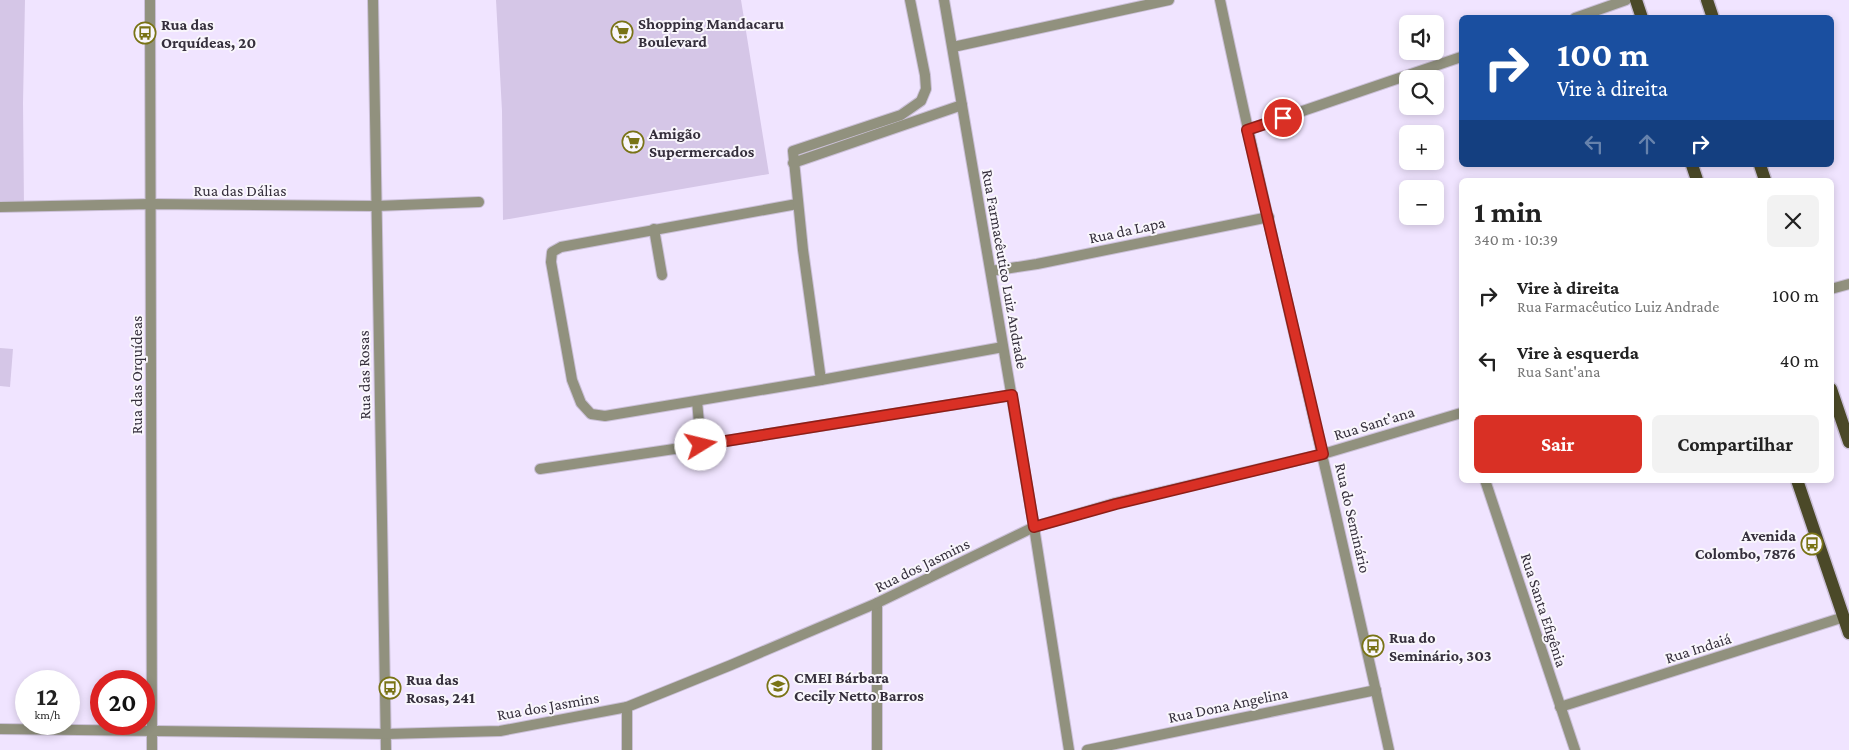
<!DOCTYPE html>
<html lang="pt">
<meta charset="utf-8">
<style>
:root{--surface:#fff;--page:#f2f2f2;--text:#222;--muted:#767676;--accent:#d93025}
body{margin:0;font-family:"Crimson Pro",serif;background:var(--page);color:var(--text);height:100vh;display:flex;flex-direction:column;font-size:19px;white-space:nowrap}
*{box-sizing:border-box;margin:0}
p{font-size:16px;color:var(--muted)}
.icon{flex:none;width:28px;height:28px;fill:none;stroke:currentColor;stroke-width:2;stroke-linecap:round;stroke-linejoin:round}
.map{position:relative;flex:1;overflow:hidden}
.details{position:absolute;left:1459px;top:178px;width:375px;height:305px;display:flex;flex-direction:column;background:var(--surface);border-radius:8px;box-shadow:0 2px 8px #0003}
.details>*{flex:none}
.banner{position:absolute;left:1459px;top:15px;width:375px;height:152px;border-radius:8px;box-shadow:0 2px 8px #0003;background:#1a4fa0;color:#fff;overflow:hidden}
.tools{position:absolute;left:1399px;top:15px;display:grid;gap:10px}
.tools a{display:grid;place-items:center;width:45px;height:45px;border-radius:8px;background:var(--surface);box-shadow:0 2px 8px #0003;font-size:25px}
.speed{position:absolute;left:15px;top:670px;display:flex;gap:10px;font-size:25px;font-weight:700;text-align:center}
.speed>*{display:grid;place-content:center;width:65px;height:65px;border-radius:50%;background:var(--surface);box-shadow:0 2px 8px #0003;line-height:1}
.speed small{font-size:12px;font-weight:400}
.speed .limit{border:8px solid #d22;background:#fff;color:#111}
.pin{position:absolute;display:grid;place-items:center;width:42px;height:42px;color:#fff;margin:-21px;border:2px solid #fff;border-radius:50%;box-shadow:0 1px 5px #0007}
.me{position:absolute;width:55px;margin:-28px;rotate:81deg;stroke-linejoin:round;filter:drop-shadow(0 0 4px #0008)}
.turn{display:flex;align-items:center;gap:18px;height:105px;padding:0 15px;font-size:22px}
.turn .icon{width:65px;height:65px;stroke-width:2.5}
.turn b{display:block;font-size:35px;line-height:42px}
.lanes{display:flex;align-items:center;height:48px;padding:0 15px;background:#0003;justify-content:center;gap:25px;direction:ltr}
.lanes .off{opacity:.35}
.round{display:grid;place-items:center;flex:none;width:52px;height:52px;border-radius:8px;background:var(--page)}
.overview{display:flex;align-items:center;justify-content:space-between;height:85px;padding:0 15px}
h1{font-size:30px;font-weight:700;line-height:38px}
.primary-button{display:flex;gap:10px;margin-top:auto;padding:10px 15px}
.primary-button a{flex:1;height:58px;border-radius:8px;background:var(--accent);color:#fff;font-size:20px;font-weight:700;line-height:58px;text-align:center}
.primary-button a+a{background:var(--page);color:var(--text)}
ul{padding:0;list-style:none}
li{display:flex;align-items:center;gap:15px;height:65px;padding:0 15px}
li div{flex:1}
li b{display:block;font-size:19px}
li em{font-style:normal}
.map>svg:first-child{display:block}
</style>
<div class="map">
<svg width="1849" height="750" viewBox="0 0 1849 750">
<rect width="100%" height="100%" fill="#f0e4ff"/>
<g fill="#d5c6e7">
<path d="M0 0H25L23 103 24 207H0Z"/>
<path d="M496 0H741L769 174 503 220 502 111Z"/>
<path d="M0 348 13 349 10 387 0 386Z"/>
</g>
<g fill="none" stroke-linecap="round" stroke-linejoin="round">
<g stroke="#cbc0d8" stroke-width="12">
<g id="service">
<path d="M793 163 962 105"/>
<path d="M797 204 561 247 552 252 551 262 572 380 581 403 591 414 605 416 821 380 1003 347"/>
<path d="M654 229 662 275"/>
<path d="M821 380 803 250 793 151 901 115 921 101 926 89 925 75 910 0"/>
<path d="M701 445 1012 395"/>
<path d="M540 469 701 445 697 401"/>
</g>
</g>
<g stroke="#cbc0d8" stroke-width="12">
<g id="minor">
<path d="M150 0 152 750"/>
<path d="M373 0 386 750"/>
<path d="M944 0 1034 527 1069 750"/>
<path d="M1220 0C1273 251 1334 500 1389 750"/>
<path d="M1575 18 1626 0"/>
<path d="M953 47 1169 0"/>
<path d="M1247 130 1461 57"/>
<path d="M0 207 151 204 376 206 479 202"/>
<path d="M991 271 1037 264 1269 217"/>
<path d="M1485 480 1575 750"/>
<path d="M877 603V750"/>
<path d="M627 707V750"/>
<path d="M1560 707 1844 617"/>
<path d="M1087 750 1376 690"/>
</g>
</g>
<g stroke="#cbc0d8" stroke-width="12">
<g id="tertiary">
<path d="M1831 289 1849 284"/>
<path d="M0 729 386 734 500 731 627 707 731 665 877 603 1034 527 1115 503 1323 454 1461 413"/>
</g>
</g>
<g stroke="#cbc0d8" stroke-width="15">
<g id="primary">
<path d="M1636 0 1642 18"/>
<path d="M1707 0 1713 18"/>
<path d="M1692 165 1697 180"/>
<path d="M1760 165 1765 180"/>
<path d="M1831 389 1849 442"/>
<path d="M1797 480 1849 633"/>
</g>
</g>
<use href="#service" stroke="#91917e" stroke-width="10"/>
<use href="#minor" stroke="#91917e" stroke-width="10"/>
<use href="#tertiary" stroke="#91917e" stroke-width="10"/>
<use href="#primary" stroke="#4b4928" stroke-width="12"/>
</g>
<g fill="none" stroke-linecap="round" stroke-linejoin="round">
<g stroke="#8d1f18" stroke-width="12">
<path id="route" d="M701 445 1012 395 1034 527 1116 504 1323 454 1247 130 1283 118"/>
</g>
<use href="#route" stroke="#d93025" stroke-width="9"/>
</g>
<defs>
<g id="supermarket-ring" transform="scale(1.125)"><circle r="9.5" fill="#f9f6fc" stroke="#797316" stroke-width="1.5"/><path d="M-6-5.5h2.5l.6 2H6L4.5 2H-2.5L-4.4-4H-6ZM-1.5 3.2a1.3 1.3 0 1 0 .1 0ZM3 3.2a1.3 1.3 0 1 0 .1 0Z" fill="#797316"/></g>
<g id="bus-ring" transform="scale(1.125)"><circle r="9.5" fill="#f9f6fc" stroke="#797316" stroke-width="1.5"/><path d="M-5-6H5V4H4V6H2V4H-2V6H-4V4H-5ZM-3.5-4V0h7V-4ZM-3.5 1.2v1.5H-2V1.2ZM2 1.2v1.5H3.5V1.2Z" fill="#797316"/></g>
<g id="school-ring" transform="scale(1.125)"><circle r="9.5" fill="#f9f6fc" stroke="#797316" stroke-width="1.5"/><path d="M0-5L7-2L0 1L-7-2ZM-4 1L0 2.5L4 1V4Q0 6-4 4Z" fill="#797316"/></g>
</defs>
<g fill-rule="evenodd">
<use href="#supermarket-ring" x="622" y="32"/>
<use href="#bus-ring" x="145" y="33"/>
<use href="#supermarket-ring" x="633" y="142"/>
<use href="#bus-ring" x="1812" y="544"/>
<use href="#bus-ring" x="1373" y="646"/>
<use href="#school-ring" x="778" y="686"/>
<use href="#bus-ring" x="390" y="688"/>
</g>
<g text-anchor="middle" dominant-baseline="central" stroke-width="4" stroke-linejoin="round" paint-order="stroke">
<g font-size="16" font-weight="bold" fill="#352f3c" stroke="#f9f6fc" text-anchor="start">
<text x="638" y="23">Shopping Mandacaru<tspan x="638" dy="18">Boulevard</tspan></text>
<text x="161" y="24">Rua das<tspan x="161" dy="18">Orquídeas, 20</tspan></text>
<text x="649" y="133">Amigão<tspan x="649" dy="18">Supermercados</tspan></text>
<text x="1796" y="535" text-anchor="end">Avenida<tspan x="1796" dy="18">Colombo, 7876</tspan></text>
<text x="1389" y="637">Rua do<tspan x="1389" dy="18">Seminário, 303</tspan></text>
<text x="794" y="677">CMEI Bárbara<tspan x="794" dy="18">Cecily Netto Barros</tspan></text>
<text x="406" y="679">Rua das<tspan x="406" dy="18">Rosas, 241</tspan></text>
</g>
<g font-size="16" fill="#352f3c" stroke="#f9f6fc">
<text x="240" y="190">Rua das Dálias</text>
<text transform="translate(1127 230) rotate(-12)">Rua da Lapa</text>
<text transform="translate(1005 269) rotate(80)">Rua Farmacêutico Luiz Andrade</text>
<text transform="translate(136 375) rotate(-90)">Rua das Orquídeas</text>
<text transform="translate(364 375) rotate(-91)">Rua das Rosas</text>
<text transform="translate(1374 423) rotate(-17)">Rua Sant'ana</text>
<text transform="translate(1353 518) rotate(77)">Rua do Seminário</text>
<text transform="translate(922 565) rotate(-26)">Rua dos Jasmins</text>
<text transform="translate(1544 610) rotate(72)">Rua Santa Efigênia</text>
<text transform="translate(1698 648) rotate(-18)">Rua Indaiá</text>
<text transform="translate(1228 705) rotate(-12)">Rua Dona Angelina</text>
<text transform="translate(548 706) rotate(-10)">Rua dos Jasmins</text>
</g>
</g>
</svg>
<div class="tools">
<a><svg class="icon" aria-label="sound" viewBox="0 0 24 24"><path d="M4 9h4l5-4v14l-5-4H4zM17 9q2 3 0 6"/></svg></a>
<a><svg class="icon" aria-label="search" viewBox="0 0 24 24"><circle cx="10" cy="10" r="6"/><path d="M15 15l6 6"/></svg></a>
<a>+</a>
<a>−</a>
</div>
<div class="speed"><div>12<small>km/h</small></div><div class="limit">20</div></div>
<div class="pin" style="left:1283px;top:118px;background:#d93025"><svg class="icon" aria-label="arrive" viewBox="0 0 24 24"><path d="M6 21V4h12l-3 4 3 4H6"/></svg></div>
<svg class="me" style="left:701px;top:445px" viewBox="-20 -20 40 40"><circle r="19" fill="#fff"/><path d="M0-13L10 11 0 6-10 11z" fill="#d93025"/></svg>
<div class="banner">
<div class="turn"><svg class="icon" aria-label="right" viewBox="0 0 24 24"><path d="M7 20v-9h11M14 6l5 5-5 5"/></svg><div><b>100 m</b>Vire à direita</div></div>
<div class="lanes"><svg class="icon off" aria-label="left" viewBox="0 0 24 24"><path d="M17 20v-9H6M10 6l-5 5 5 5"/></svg><svg class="icon off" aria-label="ahead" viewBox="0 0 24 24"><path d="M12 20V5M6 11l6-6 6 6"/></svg><svg class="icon" aria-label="right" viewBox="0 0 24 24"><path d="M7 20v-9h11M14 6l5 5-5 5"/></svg></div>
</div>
<section class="details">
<div class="overview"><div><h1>1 min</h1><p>340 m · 10:39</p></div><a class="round"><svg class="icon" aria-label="close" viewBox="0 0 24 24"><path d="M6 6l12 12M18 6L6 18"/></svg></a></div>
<ul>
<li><svg class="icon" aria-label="right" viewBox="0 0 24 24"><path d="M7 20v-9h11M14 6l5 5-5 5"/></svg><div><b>Vire à direita</b><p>Rua Farmacêutico Luiz Andrade</p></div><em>100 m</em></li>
<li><svg class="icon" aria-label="left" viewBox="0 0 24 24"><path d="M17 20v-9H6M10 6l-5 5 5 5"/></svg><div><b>Vire à esquerda</b><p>Rua Sant'ana</p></div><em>40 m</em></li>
</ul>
<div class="primary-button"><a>Sair</a><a>Compartilhar</a></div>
</section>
</div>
